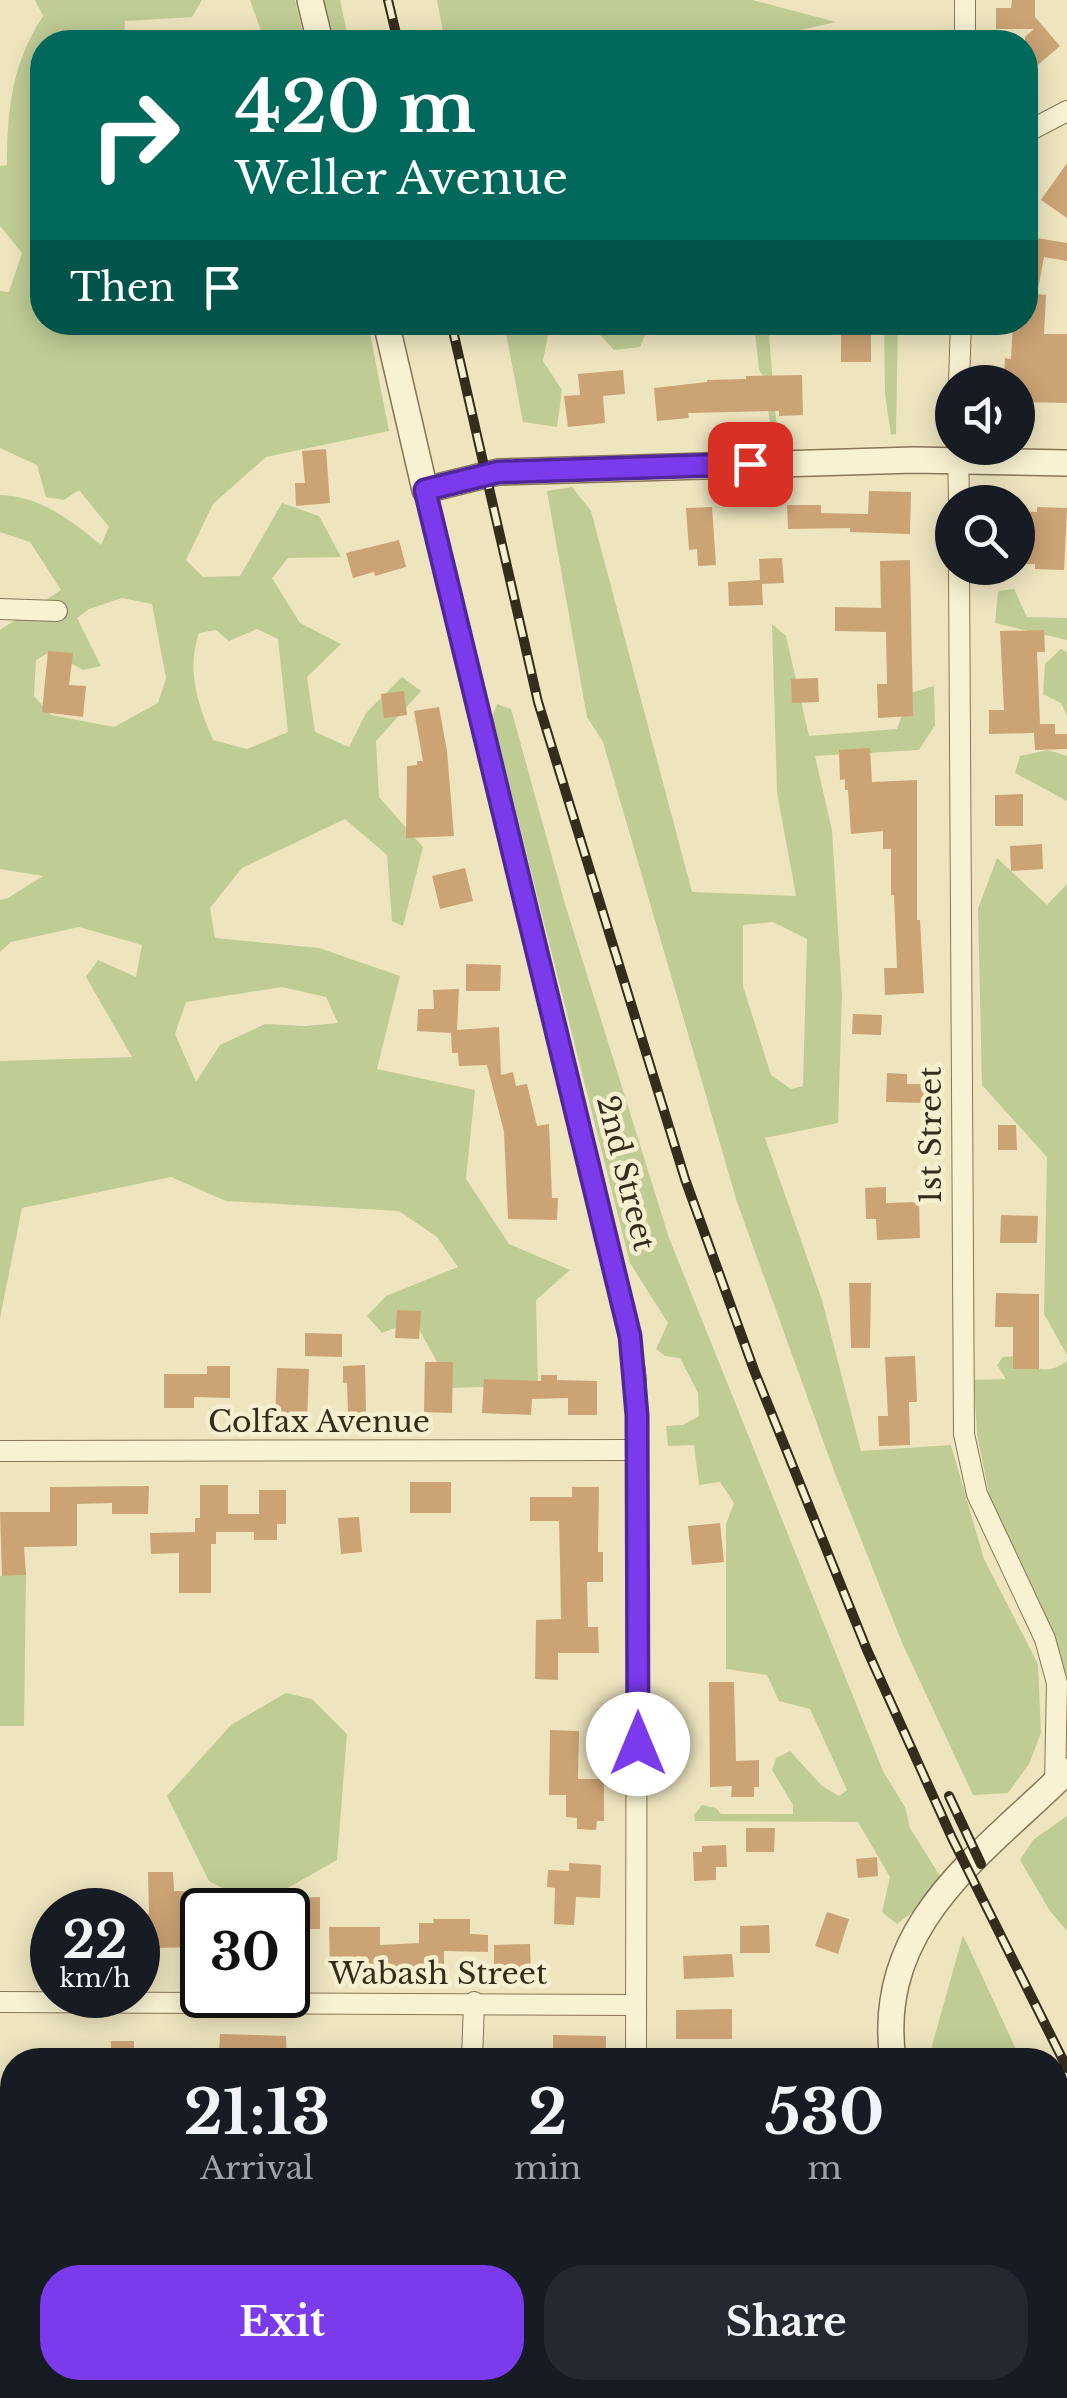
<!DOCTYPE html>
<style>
:root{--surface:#171b24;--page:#242831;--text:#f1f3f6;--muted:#9ea1a6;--accent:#7c3aed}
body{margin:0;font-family:"Libre Baskerville",serif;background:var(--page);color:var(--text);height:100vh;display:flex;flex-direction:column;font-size:38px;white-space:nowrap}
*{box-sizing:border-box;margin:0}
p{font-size:32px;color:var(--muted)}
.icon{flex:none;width:55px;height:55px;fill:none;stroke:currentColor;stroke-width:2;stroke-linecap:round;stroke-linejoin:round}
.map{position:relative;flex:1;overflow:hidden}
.drawer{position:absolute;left:0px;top:2048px;width:1068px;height:352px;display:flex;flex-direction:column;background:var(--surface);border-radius:40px 40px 0 0;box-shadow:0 5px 25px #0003}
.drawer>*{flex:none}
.guide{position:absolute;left:30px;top:30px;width:1008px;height:305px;border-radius:40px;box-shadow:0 5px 25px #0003;background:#00695c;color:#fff;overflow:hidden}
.buttons{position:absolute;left:935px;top:365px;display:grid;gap:20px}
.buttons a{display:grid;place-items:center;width:100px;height:100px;border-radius:50%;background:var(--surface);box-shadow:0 5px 25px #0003;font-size:50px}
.speed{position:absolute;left:30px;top:1888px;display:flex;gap:20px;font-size:50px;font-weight:700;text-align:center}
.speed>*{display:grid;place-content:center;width:130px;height:130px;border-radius:50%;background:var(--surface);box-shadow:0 5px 25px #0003;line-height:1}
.speed small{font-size:25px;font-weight:400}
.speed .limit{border:5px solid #111;border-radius:15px;background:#fff;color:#111}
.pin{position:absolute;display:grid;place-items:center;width:85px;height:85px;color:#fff;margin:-42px;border-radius:20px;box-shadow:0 5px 15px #0006}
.me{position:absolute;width:110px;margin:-55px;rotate:0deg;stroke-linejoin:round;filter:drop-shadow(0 0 8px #0008)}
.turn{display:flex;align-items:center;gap:35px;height:210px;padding:0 40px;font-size:45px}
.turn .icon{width:130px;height:130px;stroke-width:2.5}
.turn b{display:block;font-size:70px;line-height:85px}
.then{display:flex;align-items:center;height:95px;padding:0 40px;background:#0003;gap:20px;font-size:38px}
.eta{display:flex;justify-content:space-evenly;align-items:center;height:170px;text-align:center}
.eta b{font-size:60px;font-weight:700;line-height:70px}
.cta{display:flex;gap:20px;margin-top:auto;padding:20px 40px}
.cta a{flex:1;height:115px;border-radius:40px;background:var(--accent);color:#fff;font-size:40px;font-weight:700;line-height:115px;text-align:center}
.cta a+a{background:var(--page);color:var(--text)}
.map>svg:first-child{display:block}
</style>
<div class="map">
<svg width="1067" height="2398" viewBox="0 0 1067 2398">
<rect width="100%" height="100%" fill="#eee5bf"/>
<g fill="#bfcc94" fill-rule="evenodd">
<path d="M35 0H202L192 17 125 21 124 42H42V322L368 323 389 431 266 457 213 504 186 560 203 577 240 576 282 503 319 516 341 557 288 558 272 578 300 623 341 644 307 677 315 732 349 747 366 713 402 677 421 691 376 741 379 797 423 847 403 926 392 921 387 855 345 819 242 868 210 908 215 938 319 948 400 976 377 1069 475 1090 466 1179 509 1244 570 1270 536 1300 538 1385 451 1388 414 1320 382 1333 367 1316 386 1296 458 1267 437 1237 399 1211 226 1201 171 1177 22 1208 0 1318V1061L132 1057 86 977 98 960 136 977 142 945 79 927 11 942 0 952V900L8 898 43 876 0 869V630L61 590 30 542 0 532V495C42 497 69 519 101 545L109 527 79 490 64 500 46 497 37 465 0 448V291L9 292 22 253 0 226V166L7 165C7 110 12 63 43 16ZM122 598 152 604 166 678 158 703 114 727 51 715 34 696 36 660 50 652 83 670 101 666 77 618 89 609ZM257 629 278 639 288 732 247 749 213 740C198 704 186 672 199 633L216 630 229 641ZM282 987 326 997 338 1023 305 1026 265 1024 220 1045 196 1082 175 1034 186 1002Z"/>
<path d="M250 0H295L305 42H242L245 34 261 31Z"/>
<path d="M321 0H340L349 42H331Z"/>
<path d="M437 0H752L836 22 748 42H445Z"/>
<path d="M504 323H550L543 361 562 390 557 427 523 422Z"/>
<path d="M589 323H650L640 347 614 350Z"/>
<path d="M754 323H768L777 432 771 429 763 376 759 370Z"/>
<path d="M884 323H898L896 434 891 435 885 394Z"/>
<path d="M572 487 591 511 692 892 796 896 777 792 772 624 786 636 809 736 897 729 910 693 934 686 935 725 919 750 815 756 832 830 842 995 838 1123 765 1138 822 1300 861 1451 951 1445 984 1559 1038 1664 1041 1733 1029 1764 1008 1793 973 1795 903 1645 834 1471 737 1202 603 742 587 717 547 491ZM773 922 807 939 803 1086 791 1089 771 1075 743 986V925Z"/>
<path d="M1014 589 1027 617 1067 618V640L995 623 998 591Z"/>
<path d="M1061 649 1067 652V716L1061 703 1043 694 1045 664Z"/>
<path d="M497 704 511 709 565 904 669 1238 883 1771 905 1807 910 1828 940 1876 918 1908 897 1924 882 1912 890 1877 858 1822 695 1821 694 1815 702 1805 716 1808 721 1814H793V1805L772 1770 776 1758 790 1751 822 1786 839 1796 847 1790 810 1709 779 1701 767 1675 726 1669V1524L734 1503 720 1482 699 1485 694 1445 668 1446 666 1426 683 1425 699 1416 698 1393 680 1358 665 1356 656 1349 668 1323 630 1263 492 717Z"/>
<path d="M1048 750 1067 756V801L1015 773 1020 756Z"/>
<path d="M997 858 1047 905 1067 884V1355L1044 1314 1047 1157 982 1085 978 909Z"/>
<path d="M1016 1356C1034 1369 1047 1376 1067 1361V1676L993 1514 977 1434 974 1380 1006 1379 997 1365 1003 1357Z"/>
<path d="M26 1575 24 1726H0V1576Z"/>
<path d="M286 1693 312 1699 347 1734 337 1860 256 1906 209 1881 167 1796 231 1725Z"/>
<path d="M1067 1816V1931L1050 1911 1020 1860 1033 1840Z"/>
<path d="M963 1935 1021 2060H928Z"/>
<path d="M1055 2133 1067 2159V2360L1055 2357Z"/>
<path d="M0 2152H12V2388H194L206 2398H0Z"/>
</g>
<g fill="#cca375">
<path d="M1012 0H1035V17L1060 46 1025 76V37L1034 29H996V8H1011Z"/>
<path d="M1067 163V218L1041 200Z"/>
<path d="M1025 236 1067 243V261L1044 257 1037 294 1046 295 1044 334H1067V403L1018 402 1016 377 1004 376 1005 358 1011 359 1013 322H1025Z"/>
<rect x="841" y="322" width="30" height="40"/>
<path d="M623 370 625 394 603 396 605 423 568 427 564 396 580 395 578 374Z"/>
<path d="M802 375 803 415 779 416V411L688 413 689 418 657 421 654 388 707 382V380L746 379V376Z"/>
<path d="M326 449 330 503 296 506 295 483H305L302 451Z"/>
<path d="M869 491 911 492 910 534 850 532V528L788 529 787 505H821V513L868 514Z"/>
<path d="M712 507 716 565 698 566 697 549 689 550 686 508Z"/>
<path d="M1037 507 1067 508 1064 570 1035 569V564H1018V511L1037 512Z"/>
<path d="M399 540 406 567 375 576 374 572 353 578 346 553Z"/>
<path d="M782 558 784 583 762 584 763 605 729 606 728 582 760 580 759 559Z"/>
<path d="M910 560 913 716 878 718 877 684H887L886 632 835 631V607L881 608 880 561Z"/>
<path d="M1044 630 1045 652H1037L1040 724H1055V734H1067V749L1035 750 1034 733 989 734V710H1004L1000 631Z"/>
<path d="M48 651 73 653 69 685 86 686 83 717 42 712Z"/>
<path d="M818 678 819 702 792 703 791 679Z"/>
<path d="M404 691 407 715 384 718 381 694Z"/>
<path d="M439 707 447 751 454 836 406 838 407 766 417 765V761H423L414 711Z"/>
<path d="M870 748 872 782 917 780V920H920L924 993 885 995 884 968H897L894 895H891V849H883V831L851 834 848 790H845V779L840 780 839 750Z"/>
<path d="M1023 794V826H995V795Z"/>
<path d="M1042 844 1043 869 1011 871 1010 846Z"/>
<path d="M465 868 473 901 440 909 432 876Z"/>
<path d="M466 964 501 965 500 991H466Z"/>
<path d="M459 989 457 1030 499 1027 501 1075 513 1072 516 1086 527 1084 537 1126 549 1124 552 1198H558L557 1220 508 1219 504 1132 487 1065 459 1066 458 1053H452L451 1033 417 1031 418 1009H434L433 990Z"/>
<path d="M853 1014 882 1015 881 1035 852 1034Z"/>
<path d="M887 1073 907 1074V1084H925L924 1103 886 1102Z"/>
<path d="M998 1125H1016L1017 1150H998Z"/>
<path d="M886 1187V1203L919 1202 920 1238 877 1240 876 1219H866L865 1188Z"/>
<path d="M1001 1215 1038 1216 1037 1243H1000Z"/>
<path d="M849 1283H871L870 1348H851Z"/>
<path d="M996 1293 1039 1294V1369H1013V1327H995Z"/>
<path d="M397 1310 421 1311 419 1339 395 1338Z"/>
<path d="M305 1333 342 1334V1357L305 1356Z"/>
<path d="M915 1356 917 1402H909L910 1445 879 1446 878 1416H888L885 1357Z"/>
<path d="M425 1362H453L452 1413 424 1412Z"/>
<path d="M365 1365 366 1413H348L347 1383H343V1366Z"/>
<path d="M207 1366H230V1398L194 1397V1408H164V1374H207Z"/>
<path d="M277 1368 309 1369 307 1423 275 1422Z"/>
<path d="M541 1375H557V1380L597 1381V1415H568V1398L532 1399 531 1415 482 1413 484 1379 541 1381Z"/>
<rect x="410" y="1482" width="41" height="31"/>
<path d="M200 1485H228V1514H259V1490H286V1524H277V1540H254V1532H216V1544H211V1593H179V1553L151 1554 150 1533 195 1532V1518H200Z"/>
<path d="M149 1486 148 1514H112V1503L77 1504V1546L24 1547 26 1575 2 1576 0 1512H50V1487Z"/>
<path d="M572 1487H599L598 1552H603V1582H587L588 1627H598L599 1653H558V1680L535 1679 536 1620 561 1619 560 1562 559 1521H530V1497H572Z"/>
<path d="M359 1517 362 1552 341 1554 338 1518Z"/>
<path d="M720 1523 724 1562 692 1565 688 1526Z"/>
<path d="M709 1682H734L736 1761 759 1760V1787H754V1797H731L732 1786 710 1787Z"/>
<path d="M550 1730 579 1731 578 1779H604V1821H597L596 1830 577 1829V1818L566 1817V1795H549Z"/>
<path d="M746 1828H775L774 1852H746Z"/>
<path d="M726 1845 727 1867H716V1880L694 1881 693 1852H702V1846Z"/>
<path d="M877 1857 878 1876 858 1878 856 1859Z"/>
<path d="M569 1863 601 1865 600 1898 576 1897 574 1925 554 1924 555 1888 547 1887 548 1870 569 1871Z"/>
<path d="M148 1872H173L174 1891 212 1892V1910H202V1947L154 1948V1969L138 1970V1914H149Z"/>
<path d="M320 1897V1929H298V1898Z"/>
<path d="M827 1912 849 1919 838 1954 815 1946Z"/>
<path d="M433 1919H470V1934L488 1935V1952L444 1951V1972L360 1975 359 1967 330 1968 329 1927H380V1945L419 1943V1923H434Z"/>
<path d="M769 1925 770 1953H740V1926Z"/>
<path d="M530 1944 531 1974 494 1975V1945Z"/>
<path d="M732 1954 734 1977 684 1979 683 1956Z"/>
<path d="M732 2009V2039H676V2010Z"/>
<path d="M220 2034 286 2036 287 2060H223V2053L219 2052Z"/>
<path d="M553 2035 606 2036V2060H553Z"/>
<rect x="111" y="2041" width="23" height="19"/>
</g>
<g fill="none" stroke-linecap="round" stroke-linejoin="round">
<g stroke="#877658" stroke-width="22">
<g id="minor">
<path d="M965 42V0"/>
<path d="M1025 133 1067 111"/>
<path d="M959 382 961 322"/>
<path d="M958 448 959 502"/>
<path d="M425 490 630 1336 636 1379 637 1450 636 2060"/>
<path d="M959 568 964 1434 977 1494 1045 1639 1057 1683 1055 1783"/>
<path d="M0 609 57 611"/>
<path d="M0 1451 637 1450"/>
<path d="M0 2002 636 2005"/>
<path d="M472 2060 474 2002"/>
<path d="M465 2388V2398"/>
<path d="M634 2398V2388"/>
</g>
</g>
<g stroke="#877658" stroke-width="28">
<g id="tertiary">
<path d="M310 0 320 42"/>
<path d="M386 322 425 490 498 472 914 460 1067 463"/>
<path d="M893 2060C874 1924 982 1855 1067 1771"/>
<path d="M935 2388V2398"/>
</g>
</g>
<use href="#minor" stroke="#f9f2d2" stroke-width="20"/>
<use href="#tertiary" stroke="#f9f2d2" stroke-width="25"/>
<g stroke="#362c1c" stroke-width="10">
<g id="rail">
<path d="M388 0 398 42"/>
<path d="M451 322 538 702 685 1179 754 1370 867 1650 952 1838 1067 2068"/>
<path d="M949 1796 981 1864"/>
</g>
</g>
<use href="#rail" stroke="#f5efcf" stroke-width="6" stroke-dasharray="19" stroke-linecap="butt"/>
</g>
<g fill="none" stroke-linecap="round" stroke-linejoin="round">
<g stroke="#51269a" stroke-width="25">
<path id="route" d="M638 1744 637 1415 630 1336 425 490 498 472 750 464"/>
</g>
<use href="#route" stroke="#7c3aed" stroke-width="18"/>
</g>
<g text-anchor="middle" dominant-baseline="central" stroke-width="9" stroke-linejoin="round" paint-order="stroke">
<g font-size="30" fill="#362c1c" stroke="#f5efcf">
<text transform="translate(930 1135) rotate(-90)">1st Street</text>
<text transform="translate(626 1173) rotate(76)">2nd Street</text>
<text x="319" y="1421">Colfax Avenue</text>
<text x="438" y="1973">Wabash Street</text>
</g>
</g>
</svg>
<div class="buttons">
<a><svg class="icon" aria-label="sound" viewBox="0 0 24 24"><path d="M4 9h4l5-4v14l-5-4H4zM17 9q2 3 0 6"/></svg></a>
<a><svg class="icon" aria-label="search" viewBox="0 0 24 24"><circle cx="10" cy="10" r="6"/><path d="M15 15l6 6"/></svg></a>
</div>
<div class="speed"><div>22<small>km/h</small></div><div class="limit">30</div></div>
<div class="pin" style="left:750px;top:464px;background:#d93025"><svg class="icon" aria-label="arrive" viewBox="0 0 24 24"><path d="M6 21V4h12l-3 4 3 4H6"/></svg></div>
<svg class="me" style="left:638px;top:1744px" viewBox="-20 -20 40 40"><circle r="19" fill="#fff"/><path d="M0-13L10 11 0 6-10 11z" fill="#7c3aed"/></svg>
<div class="guide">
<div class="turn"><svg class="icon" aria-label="right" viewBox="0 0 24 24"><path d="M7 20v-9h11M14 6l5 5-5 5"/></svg><div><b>420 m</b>Weller Avenue</div></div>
<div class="then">Then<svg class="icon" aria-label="arrive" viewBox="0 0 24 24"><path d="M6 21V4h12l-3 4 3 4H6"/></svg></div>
</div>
<section class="drawer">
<div class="eta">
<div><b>21:13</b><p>Arrival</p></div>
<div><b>2</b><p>min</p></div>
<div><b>530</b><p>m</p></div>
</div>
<div class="cta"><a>Exit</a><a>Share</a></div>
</section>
</div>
